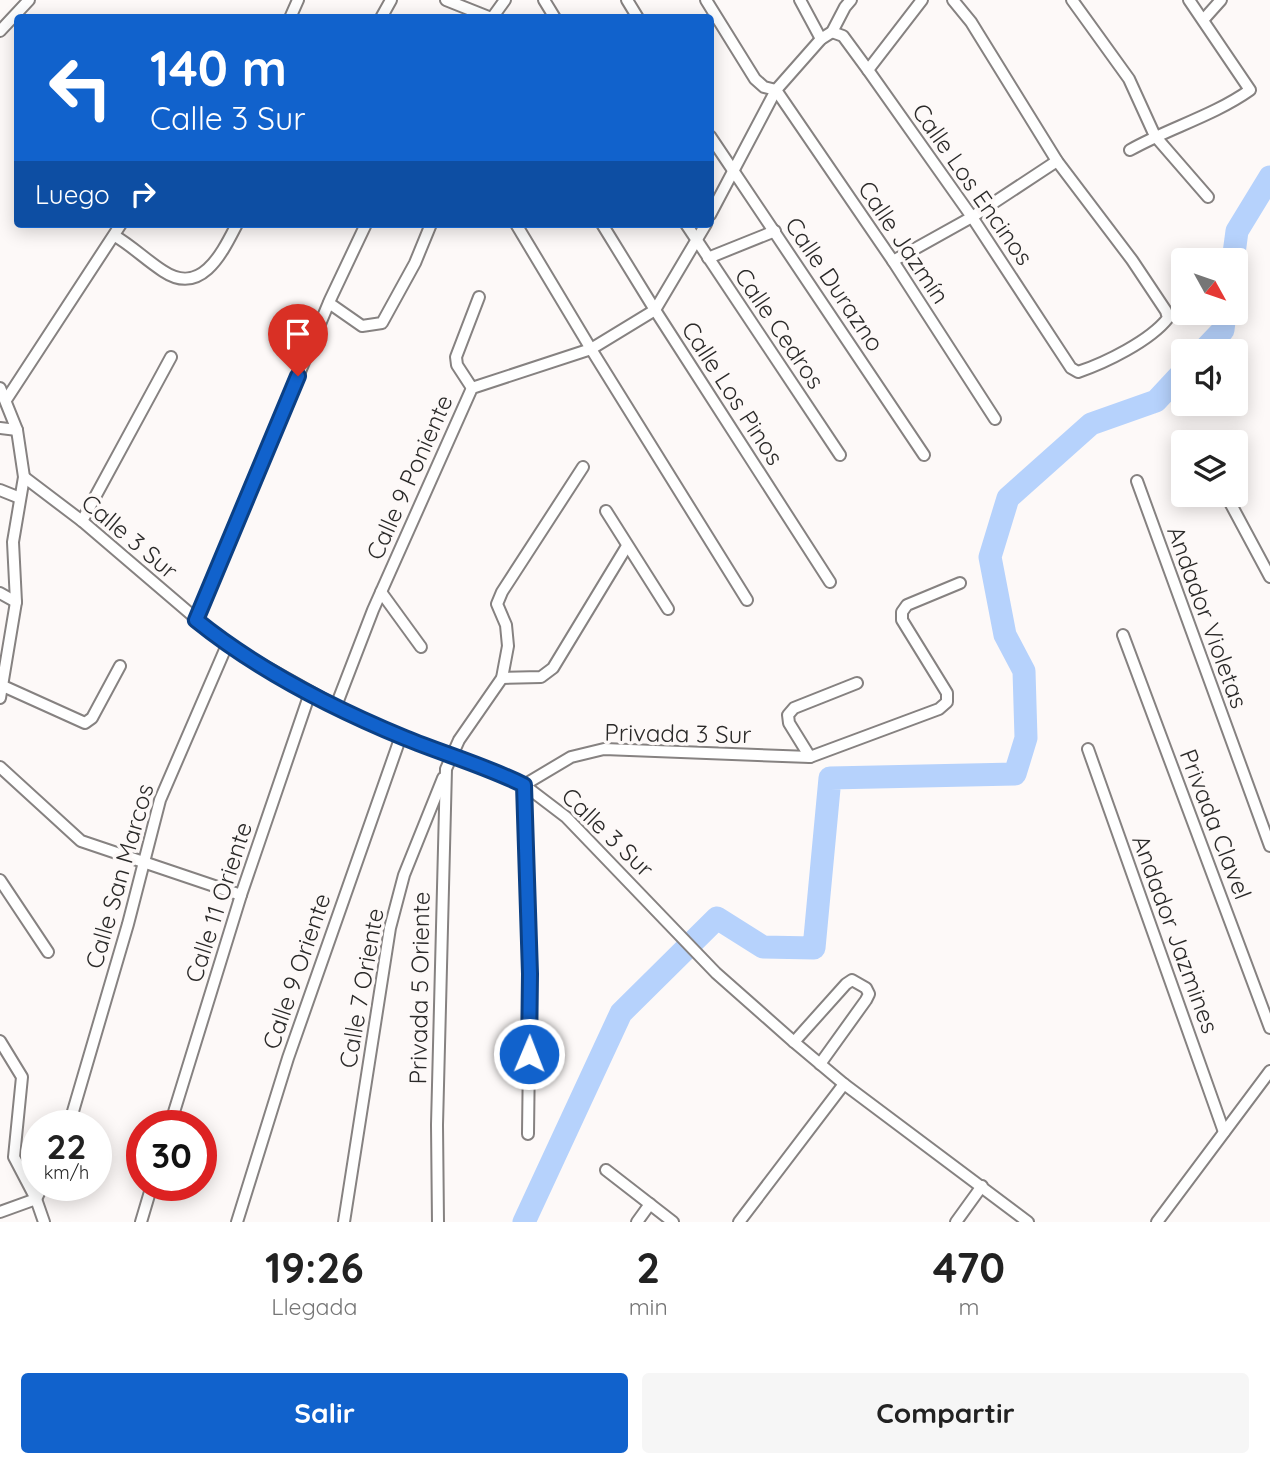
<!DOCTYPE html>
<html lang="es">
<meta charset="utf-8">
<style>
:root{--surface:#fff;--page:#f6f6f6;--text:#222;--muted:#767676;--accent:#1162cc}
body{margin:0;font-family:Quicksand,sans-serif;background:var(--page);color:var(--text);height:100vh;display:flex;flex-direction:column;font-size:26px;white-space:nowrap}
*{box-sizing:border-box;margin:0}
p{font-size:23px;color:var(--muted)}
.icon{flex:none;width:38px;height:38px;fill:none;stroke:currentColor;stroke-width:2;stroke-linecap:round;stroke-linejoin:round}
.map{position:relative;height:1222px;overflow:hidden}
.sheet{display:flex;flex-direction:column;background:var(--surface);flex:1}
.sheet>*{flex:none}
.hud{position:absolute;left:14px;top:14px;width:700px;height:214px;border-radius:7px;box-shadow:0 4px 18px #0003;background:#1162cc;color:#fff;overflow:hidden}
.needle{width:46px;rotate:130deg}
.tools{position:absolute;left:1171px;top:248px;display:grid;gap:14px}
.tools a{display:grid;place-items:center;width:77px;height:77px;border-radius:7px;background:var(--surface);box-shadow:0 4px 18px #0003;font-size:35px}
.speed{position:absolute;left:21px;top:1110px;display:flex;gap:14px;font-size:35px;font-weight:700;text-align:center}
.speed>*{display:grid;place-content:center;width:91px;height:91px;border-radius:50%;background:var(--surface);box-shadow:0 4px 18px #0003;line-height:1}
.speed small{font-size:18px;font-weight:400}
.speed .limit{border:10px solid #d22;background:#fff;color:#111}
.pin{position:absolute;display:grid;place-items:center;width:60px;height:60px;color:#fff;margin:-72px -30px;border-radius:50% 50% 50% 0;rotate:-45deg;box-shadow:0 0 7px #0007}
.pin .icon{rotate:45deg}
.me{position:absolute;width:77px;margin:-38px;rotate:1deg;stroke-linejoin:round;filter:drop-shadow(0 0 5px #0008)}
.turn{display:flex;align-items:center;gap:24px;height:147px;padding:0 21px;font-size:32px}
.turn .icon{width:91px;height:91px;stroke-width:2.5}
.turn b{display:block;font-size:49px;line-height:60px}
.then{display:flex;align-items:center;height:66px;padding:0 21px;background:#0003;gap:14px;font-size:26px}
.eta{display:flex;justify-content:space-evenly;align-items:center;height:119px;text-align:center}
.eta b{font-size:42px;font-weight:800;line-height:49px}
.button{display:flex;gap:14px;margin-top:auto;padding:14px 21px}
.button a{flex:1;height:80px;border-radius:7px;background:var(--accent);color:#fff;font-size:28px;font-weight:800;line-height:80px;text-align:center}
.button a+a{background:var(--page);color:var(--text)}
.map>svg:first-child{display:block}
</style>
<div class="map">
<svg width="1270" height="1222" viewBox="0 0 1270 1222">
<rect width="100%" height="100%" fill="#fdf9f8"/>
<g fill="none" stroke-linecap="round" stroke-linejoin="round">
<g stroke="#b6d2fc" stroke-width="23">
<path d="M1233 261 1237 231 1270 177"/>
<path d="M1202 352 1223 330 1225 313"/>
<path d="M524 1222 621 1013 717 918 763 947 814 948 830 778 1015 774 1026 738 1024 671 1005 635 990 557 1008 498 1091 424 1156 401 1183 372"/>
</g>
<g stroke="#868281" stroke-width="14">
<g id="minor">
<path d="M446 0 491 18"/>
<path d="M544 0 555 18"/>
<path d="M627 0 638 18"/>
<path d="M706 0 755 79 764 87 776 90 893 261 995 419"/>
<path d="M800 0 821 39"/>
<path d="M1072 0 1129 79 1155 136 1208 197"/>
<path d="M290 18 298 0"/>
<path d="M381 18 391 0"/>
<path d="M492 18 505 0"/>
<path d="M1204 19 1221 0"/>
<path d="M0 31 29 0"/>
<path d="M832 32 843 36 868 70 972 217 1071 368 1078 372C1105 363 1150 341 1168 318L1166 311 1132 260 1057 161 971 22 953 0"/>
<path d="M868 70 922 0"/>
<path d="M710 136 924 455"/>
<path d="M1130 150C1169 128 1213 116 1250 90L1189 0"/>
<path d="M710 215 776 90 821 39 832 32 845 7 851 0"/>
<path d="M516 224 591 349 747 600"/>
<path d="M602 224 655 310 830 582"/>
<path d="M686 224 840 455"/>
<path d="M115 236C132 246 146 260 163 271 202 297 223 251 237 224"/>
<path d="M708 258 775 231"/>
<path d="M893 261 972 217 1057 161"/>
<path d="M329 303 362 326 382 323 415 263 431 224"/>
<path d="M0 388 17 430 24 477 13 542 16 602 0 698"/>
<path d="M472 388 457 365 456 357 479 297"/>
<path d="M6 400 121 224"/>
<path d="M0 428 17 430"/>
<path d="M24 477 82 521 227 645 336 706 401 736 524 785 566 817 716 973 794 1042 844 1084 1028 1222"/>
<path d="M1137 481 1270 846"/>
<path d="M0 490 20 498"/>
<path d="M1226 495 1270 577"/>
<path d="M606 511 668 609"/>
<path d="M82 521 171 357"/>
<path d="M381 592 421 647"/>
<path d="M0 593 16 602"/>
<path d="M196 620 330 300 366 224"/>
<path d="M1123 635 1270 1028"/>
<path d="M502 678 541 677 553 668 627 546"/>
<path d="M3 686 85 723 92 718 120 666"/>
<path d="M336 706 373 610 472 388 591 349 655 310 706 224"/>
<path d="M1088 749 1224 1132"/>
<path d="M810 757 789 723 788 715 794 708 857 683"/>
<path d="M0 767 81 841 241 895"/>
<path d="M0 880 48 952"/>
<path d="M0 1041 22 1077 14 1157 36 1199 44 1222"/>
<path d="M794 1042 846 984 852 980 866 988 869 994 866 1000 820 1064"/>
<path d="M69 1125 128 924 160 800 227 645"/>
<path d="M170 1125 241 895 310 693"/>
<path d="M528 1134 530 974 524 785 571 757 604 749 810 757 939 709 947 702V693L902 620V612L907 605 960 583"/>
<path d="M606 1170 673 1222"/>
<path d="M0 1212 36 1199 43 1185"/>
<path d="M141 1222 152 1185"/>
<path d="M237 1222 288 1058 401 736"/>
<path d="M344 1222 390 928 404 875 443 778"/>
<path d="M438 1222 437 1125 446 769 459 740 502 678 508 646 506 625 497 604 502 592 583 467"/>
<path d="M637 1222 650 1204"/>
<path d="M739 1222 844 1084"/>
<path d="M956 1222 982 1186"/>
<path d="M1157 1222 1270 1071"/>
</g>
</g>
<use href="#minor" stroke="#fff" stroke-width="10"/>
</g>
<g fill="none" stroke-linecap="round" stroke-linejoin="round">
<g stroke="#0b4085" stroke-width="18">
<path id="route" d="M298 376 196 620C258 670 332 708 405 738 444 754 486 766 524 785L530 974 529 1054"/>
</g>
<use href="#route" stroke="#1162cc" stroke-width="12"/>
</g>
<g text-anchor="middle" dominant-baseline="central" stroke-width="7" stroke-linejoin="round" paint-order="stroke">
<g font-size="24" fill="#2b2a29" stroke="#fdf9f8">
<text transform="translate(973 184) rotate(55)">Calle Los Encinos</text>
<text transform="translate(904 242) rotate(56)">Calle Jazmín</text>
<text transform="translate(835 284) rotate(56)">Calle Durazno</text>
<text transform="translate(780 328) rotate(56)">Calle Cedros</text>
<text transform="translate(733 393) rotate(57)">Calle Los Pinos</text>
<text transform="translate(409 477) rotate(-66)">Calle 9 Poniente</text>
<text transform="translate(130 536) rotate(40)">Calle 3 Sur</text>
<text transform="translate(1208 617) rotate(70)">Andador Violetas</text>
<text transform="translate(678 733) rotate(1)">Privada 3 Sur</text>
<text transform="translate(1216 824) rotate(69)">Privada Clavel</text>
<text transform="translate(608 832) rotate(44)">Calle 3 Sur</text>
<text transform="translate(119 876) rotate(-74)">Calle San Marcos</text>
<text transform="translate(218 902) rotate(-72)">Calle 11 Oriente</text>
<text transform="translate(1176 934) rotate(70)">Andador Jazmines</text>
<text transform="translate(296 971) rotate(-71)">Calle 9 Oriente</text>
<text transform="translate(361 988) rotate(-80)">Calle 7 Oriente</text>
<text transform="translate(419 988) rotate(-89)">Privada 5 Oriente</text>
</g>
</g>
</svg>
<div class="tools">
<a><svg class="needle" viewBox="-14 -14 28 28"><path d="M0-13l5 13h-10z" fill="#e53935"/><path d="M0 13l5-13h-10z" fill="#767676"/></svg></a>
<a><svg class="icon" aria-label="sound" viewBox="0 0 24 24"><path d="M4 9h4l5-4v14l-5-4H4zM17 9q2 3 0 6"/></svg></a>
<a><svg class="icon" aria-label="layers" viewBox="0 0 24 24"><path d="M12 4l9 5-9 5-9-5zM3 14l9 5 9-5"/></svg></a>
</div>
<div class="speed"><div>22<small>km/h</small></div><div class="limit">30</div></div>
<div class="pin" style="left:298px;top:376px;background:#d93025"><svg class="icon" aria-label="arrive" viewBox="0 0 24 24"><path d="M6 21V4h12l-3 4 3 4H6"/></svg></div>
<svg class="me" style="left:529px;top:1054px" viewBox="-20 -20 40 40"><circle r="17" fill="#1162cc" stroke="#fff" stroke-width="3"/><path d="M0-11L8 9 0 5-8 9z" fill="#fff"/></svg>
<div class="hud">
<div class="turn"><svg class="icon" aria-label="left" viewBox="0 0 24 24"><path d="M17 20v-9H6M10 6l-5 5 5 5"/></svg><div><b>140 m</b>Calle 3 Sur</div></div>
<div class="then">Luego<svg class="icon" aria-label="right" viewBox="0 0 24 24"><path d="M7 20v-9h11M14 6l5 5-5 5"/></svg></div>
</div>
</div>
<section class="sheet">
<div class="eta">
<div><b>19:26</b><p>Llegada</p></div>
<div><b>2</b><p>min</p></div>
<div><b>470</b><p>m</p></div>
</div>
<div class="button"><a>Salir</a><a>Compartir</a></div>
</section>
